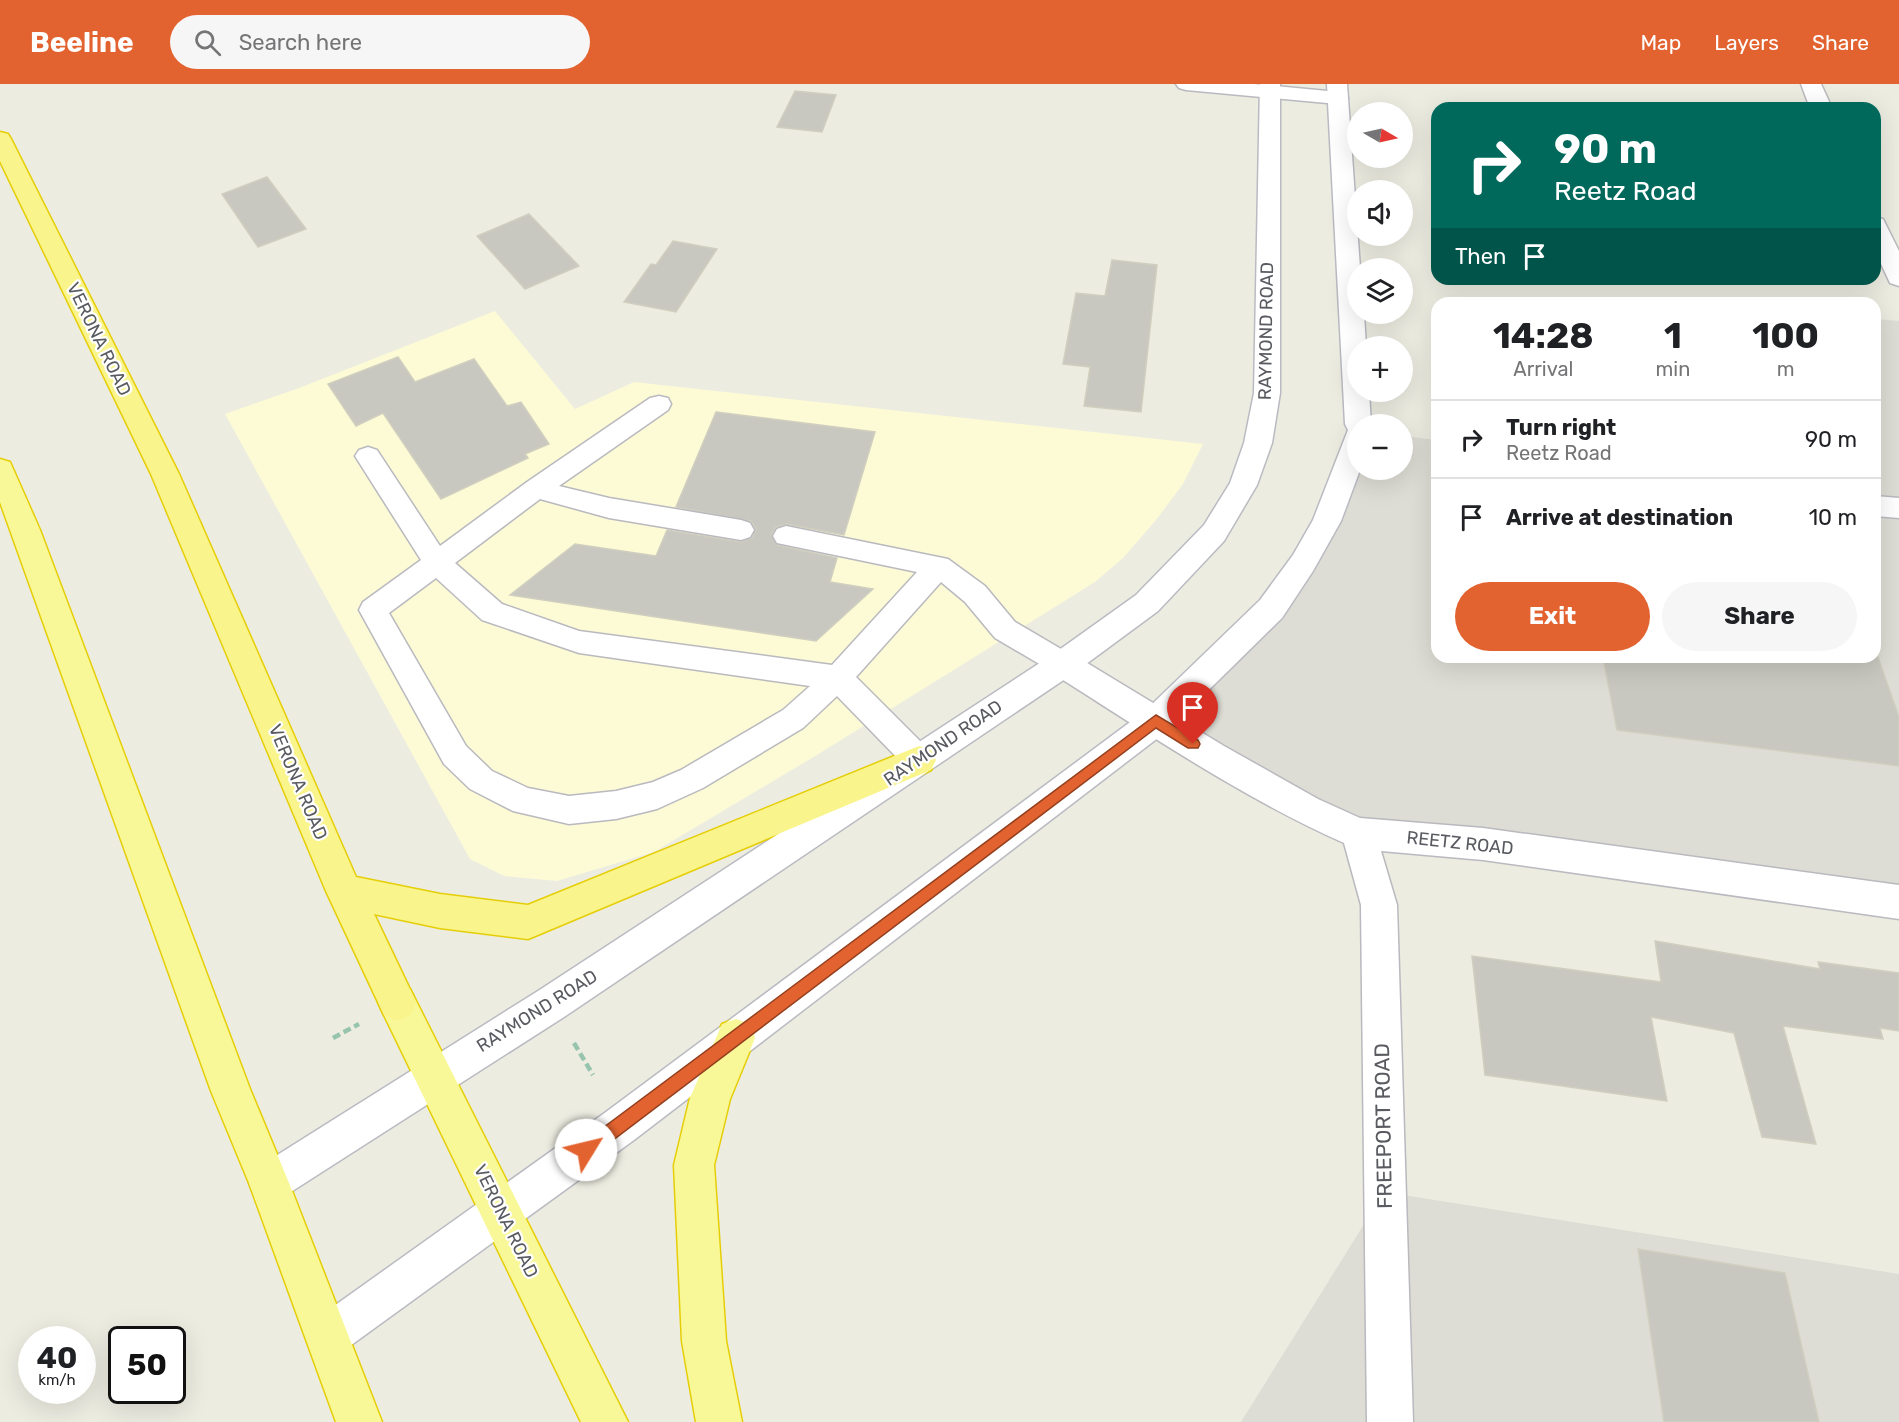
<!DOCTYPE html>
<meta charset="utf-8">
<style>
:root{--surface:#fff;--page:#f6f6f6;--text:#202124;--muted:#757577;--line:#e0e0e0;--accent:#e36330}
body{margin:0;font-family:Rubik,sans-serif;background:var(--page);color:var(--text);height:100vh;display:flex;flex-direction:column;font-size:22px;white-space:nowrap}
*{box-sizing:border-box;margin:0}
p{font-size:20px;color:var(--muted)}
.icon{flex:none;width:33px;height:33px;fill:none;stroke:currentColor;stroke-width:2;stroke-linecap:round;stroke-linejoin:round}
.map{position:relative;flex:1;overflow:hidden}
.panel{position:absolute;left:1431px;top:213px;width:450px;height:366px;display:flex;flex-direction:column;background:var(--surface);border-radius:18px;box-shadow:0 6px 24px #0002}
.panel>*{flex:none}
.hud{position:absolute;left:1431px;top:18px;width:450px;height:183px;border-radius:18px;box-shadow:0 6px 24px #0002;background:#00695c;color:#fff;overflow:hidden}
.needle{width:39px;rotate:99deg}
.fabs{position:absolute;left:1347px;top:18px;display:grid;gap:12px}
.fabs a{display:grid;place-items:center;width:66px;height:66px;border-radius:50%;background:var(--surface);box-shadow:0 6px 24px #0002;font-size:30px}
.speed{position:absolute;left:18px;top:1242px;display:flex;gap:12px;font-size:30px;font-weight:700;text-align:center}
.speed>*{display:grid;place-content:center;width:78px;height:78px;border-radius:50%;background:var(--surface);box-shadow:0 6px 24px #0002;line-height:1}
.speed small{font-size:15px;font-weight:400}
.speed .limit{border:3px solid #111;border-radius:9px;background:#fff;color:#111}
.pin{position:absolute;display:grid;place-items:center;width:51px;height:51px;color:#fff;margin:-62px -26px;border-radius:50% 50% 50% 0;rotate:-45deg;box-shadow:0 0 6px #0007}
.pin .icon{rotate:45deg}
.me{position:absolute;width:66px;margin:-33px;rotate:54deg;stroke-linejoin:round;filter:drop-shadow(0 0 4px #0008)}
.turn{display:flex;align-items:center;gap:21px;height:126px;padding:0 24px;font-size:27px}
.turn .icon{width:78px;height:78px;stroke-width:2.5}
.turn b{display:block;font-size:42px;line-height:51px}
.then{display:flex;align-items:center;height:57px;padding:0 24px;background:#0003;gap:12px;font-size:22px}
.eta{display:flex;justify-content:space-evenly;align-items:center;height:102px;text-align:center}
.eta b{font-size:36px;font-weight:700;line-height:42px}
.action{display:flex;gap:12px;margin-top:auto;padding:12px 24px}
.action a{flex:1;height:69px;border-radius:36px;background:var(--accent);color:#fff;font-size:24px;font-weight:700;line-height:69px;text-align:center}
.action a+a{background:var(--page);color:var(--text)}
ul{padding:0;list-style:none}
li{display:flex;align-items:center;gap:18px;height:78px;padding:0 24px;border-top:2px solid var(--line)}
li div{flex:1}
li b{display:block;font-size:22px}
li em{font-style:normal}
header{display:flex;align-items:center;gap:36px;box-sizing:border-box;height:84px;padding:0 30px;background:var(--accent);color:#fff}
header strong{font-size:28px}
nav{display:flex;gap:33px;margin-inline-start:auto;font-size:21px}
.search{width:420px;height:54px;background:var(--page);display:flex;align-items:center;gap:15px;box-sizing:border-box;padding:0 21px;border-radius:33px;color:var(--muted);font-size:22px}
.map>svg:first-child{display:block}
</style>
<header>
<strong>Beeline</strong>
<div class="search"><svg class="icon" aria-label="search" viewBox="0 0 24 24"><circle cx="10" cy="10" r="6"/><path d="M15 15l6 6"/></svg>Search here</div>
<nav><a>Map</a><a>Layers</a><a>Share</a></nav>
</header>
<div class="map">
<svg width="1899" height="1338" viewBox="0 0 1899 1338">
<rect width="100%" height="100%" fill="#ecece1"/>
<path fill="#fcfbd6" d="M495 227 575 325 634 298 1203 360 1183 400 1156 436 1123 474 1095 498 817 671 654 768 557 797 504 792 470 775 225 330 299 304Z"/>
<g fill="#ddddd5">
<path d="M1875 235 1899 237V818L1358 749 1156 637 1271 525 1358 386H1402L1403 352 1437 356V573H1875Z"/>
<path d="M1384 1108 1899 1190V1338H1241Z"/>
</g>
<g fill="#c9c8c0" stroke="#d0cfbf" stroke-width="1.5">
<path d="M795 7 836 11 822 48 777 43Z"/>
<path d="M267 93 306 145 258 163 222 110Z"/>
<path d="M529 130 579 182 525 205 477 152Z"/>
<path d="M673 157 717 165 676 228 624 218 651 180 656 181Z"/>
<path d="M1112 176 1157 181 1141 328 1084 322 1090 283 1063 280 1076 209 1105 212Z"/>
<path d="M398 273 415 298 474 275 507 322 521 318 549 360 525 370 528 374 441 415 383 329 356 342 328 300Z"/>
<path d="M716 328 875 348 844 451 786 440 776 443 771 451 777 461 837 474 830 498 873 505 816 557 510 511 575 460 656 472 667 446 741 458 752 454 756 445 751 437 676 423Z"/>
<path d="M1603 573H1878L1899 633V682L1617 646Z"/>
<path d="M1655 857 1820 885 1818 878 1899 889V947L1880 944 1883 955 1783 942 1816 1060 1762 1053 1734 949 1651 933 1667 1017 1485 991 1472 872 1661 898Z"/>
<path d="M1638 1165 1785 1189 1819 1338H1664Z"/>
</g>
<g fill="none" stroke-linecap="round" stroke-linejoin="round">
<g stroke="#b9b9bf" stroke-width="3">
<g id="service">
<path d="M659 312 668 314 671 320 668 326 559 402 609 414 741 436 750 439 754 446 750 453 741 456 609 434 540 415 455 479 502 520 579 547 832 581 917 488 777 459 773 452 777 445 786 442 948 475 985 502 1015 538 1073 572 1077 580 1073 588 1063 592 1053 588 995 554 965 518 941 498 856 593 930 667 934 676 930 685 919 689 908 685 837 612 803 644 703 704 657 725 616 735 569 740 513 727 470 705 444 680 359 526 363 518 421 476 355 372 359 366 368 363 377 366 440 462 527 398 650 314ZM436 494 482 536 579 569 810 602 783 626 681 686 653 698 616 707 569 712 528 704 492 687 466 662 389 529Z"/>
<path d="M1875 412 1899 414V434L1875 432Z"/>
</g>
</g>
<g stroke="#b9b9bf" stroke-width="3">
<g id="minor">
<path d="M1176 0H1254L1338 8 1345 10 1348 14 1345 18 1338 20 1186 6 1179 4Z"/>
<path d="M1801 0H1821L1832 24H1810Z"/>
<path d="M1875 133 1883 135 1899 167V202L1890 199 1875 167Z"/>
<path d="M1063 567 1074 571 1224 662 1318 715 1360 734 1483 744 1899 801V835L1483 776 1381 767 1397 821 1413 1338H1367L1361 821 1344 759C1241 713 1147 649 1052 589L1047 580 1052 571Z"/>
</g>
</g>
<g stroke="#babbc2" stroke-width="3">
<g id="secondary">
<path d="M1260 0H1280V309L1272 359 1257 401 1224 457 1158 527 1074 589 564 933 283 1113 269 1119 255 1113 249 1099 255 1085 538 907 1052 571 1136 511 1204 441 1230 399 1244 359 1254 309Z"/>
<path d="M1327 0H1347L1360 184H1358V230H1364L1366 262H1358V308H1369L1371 340H1358V386H1360L1341 437 1313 487 1282 534 1167 647 634 1056 343 1267 328 1274 313 1267 306 1252 313 1237 606 1028 1145 627 1260 516 1293 471 1313 436 1348 346 1345 340Z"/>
</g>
</g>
<g stroke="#e6ce07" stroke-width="3">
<g id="trunk">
<path d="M0 375 10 378 40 446 250 1005 289 1099 382 1338H336L249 1099 211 1007 0 418Z"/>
<path d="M397 899 410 905 628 1338H581L384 931 378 918 384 905Z"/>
<path d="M736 935 750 940 755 954 730 1015 714 1081 726 1257 742 1338H696L682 1257 674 1081 690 1014 722 940Z"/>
</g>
</g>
<g stroke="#e6ce07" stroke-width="3">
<path id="motorway" d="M0 48 8 50 11 55 179 390 356 793 440 810 528 821 919 662 931 666 936 676 931 686 528 855 440 844 374 830 416 918 410 931 397 937 384 931 326 807 151 390 0 77Z"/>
</g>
<g stroke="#97c4ad" stroke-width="4.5" stroke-dasharray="8 4" stroke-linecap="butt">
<path d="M333 954 359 940"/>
<path d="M574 959 593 991"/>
</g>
<use href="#service" fill="#fff" fill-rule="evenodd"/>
<use href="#minor" fill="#fff" fill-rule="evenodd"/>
<use href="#secondary" fill="#fff" fill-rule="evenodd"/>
<use href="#trunk" fill="#f8f898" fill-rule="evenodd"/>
<use href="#motorway" fill="#f9f48b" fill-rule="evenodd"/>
</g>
<path fill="#e36330" stroke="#94401f" stroke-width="1.5" d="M1156 631 1198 656 1200 660 1198 664H1188L1156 644 592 1072 586 1075 580 1072 578 1066 580 1061Z"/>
<g text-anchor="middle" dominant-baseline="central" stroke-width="4.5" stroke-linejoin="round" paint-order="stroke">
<g font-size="18" fill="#595b61" stroke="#fff">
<text transform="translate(1266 247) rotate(-89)">RAYMOND ROAD</text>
<text transform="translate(99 255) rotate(64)">VERONA ROAD</text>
<text transform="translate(943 659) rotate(-34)">RAYMOND ROAD</text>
<text transform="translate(298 698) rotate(67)">VERONA ROAD</text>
<text transform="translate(1460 759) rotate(6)">REETZ ROAD</text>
<text transform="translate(537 927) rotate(-32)">RAYMOND ROAD</text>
<text transform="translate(506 1137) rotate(64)">VERONA ROAD</text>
</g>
<g font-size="21" fill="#595b61" stroke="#fff">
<text transform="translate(1383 1042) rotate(-91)">FREEPORT ROAD</text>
</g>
</g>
</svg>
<div class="fabs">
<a><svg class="needle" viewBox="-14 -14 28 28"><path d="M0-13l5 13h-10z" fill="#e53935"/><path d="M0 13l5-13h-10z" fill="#757577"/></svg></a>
<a><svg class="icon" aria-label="sound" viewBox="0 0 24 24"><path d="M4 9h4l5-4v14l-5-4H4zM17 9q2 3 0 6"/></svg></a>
<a><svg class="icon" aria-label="layers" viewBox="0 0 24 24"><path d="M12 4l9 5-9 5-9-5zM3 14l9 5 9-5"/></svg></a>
<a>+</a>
<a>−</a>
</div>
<div class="speed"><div>40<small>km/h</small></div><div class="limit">50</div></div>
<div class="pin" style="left:1193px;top:660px;background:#d93025"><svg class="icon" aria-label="arrive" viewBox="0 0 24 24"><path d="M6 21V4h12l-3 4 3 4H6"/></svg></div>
<svg class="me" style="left:586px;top:1066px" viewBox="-20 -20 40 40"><circle r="19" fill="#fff"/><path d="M0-13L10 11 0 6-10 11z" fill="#e36330"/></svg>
<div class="hud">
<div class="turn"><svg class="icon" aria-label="right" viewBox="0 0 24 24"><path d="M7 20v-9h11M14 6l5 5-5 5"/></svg><div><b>90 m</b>Reetz Road</div></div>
<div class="then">Then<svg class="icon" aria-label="arrive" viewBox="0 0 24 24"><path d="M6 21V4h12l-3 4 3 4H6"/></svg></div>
</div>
<section class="panel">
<div class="eta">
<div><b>14:28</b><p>Arrival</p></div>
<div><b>1</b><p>min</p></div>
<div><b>100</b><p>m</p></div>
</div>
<ul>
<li><svg class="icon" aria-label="right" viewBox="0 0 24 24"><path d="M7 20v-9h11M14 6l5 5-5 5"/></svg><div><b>Turn right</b><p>Reetz Road</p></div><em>90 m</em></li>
<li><svg class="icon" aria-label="arrive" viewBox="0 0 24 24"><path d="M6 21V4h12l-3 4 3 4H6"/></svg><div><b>Arrive at destination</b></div><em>10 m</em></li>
</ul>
<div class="action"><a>Exit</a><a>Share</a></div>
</section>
</div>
